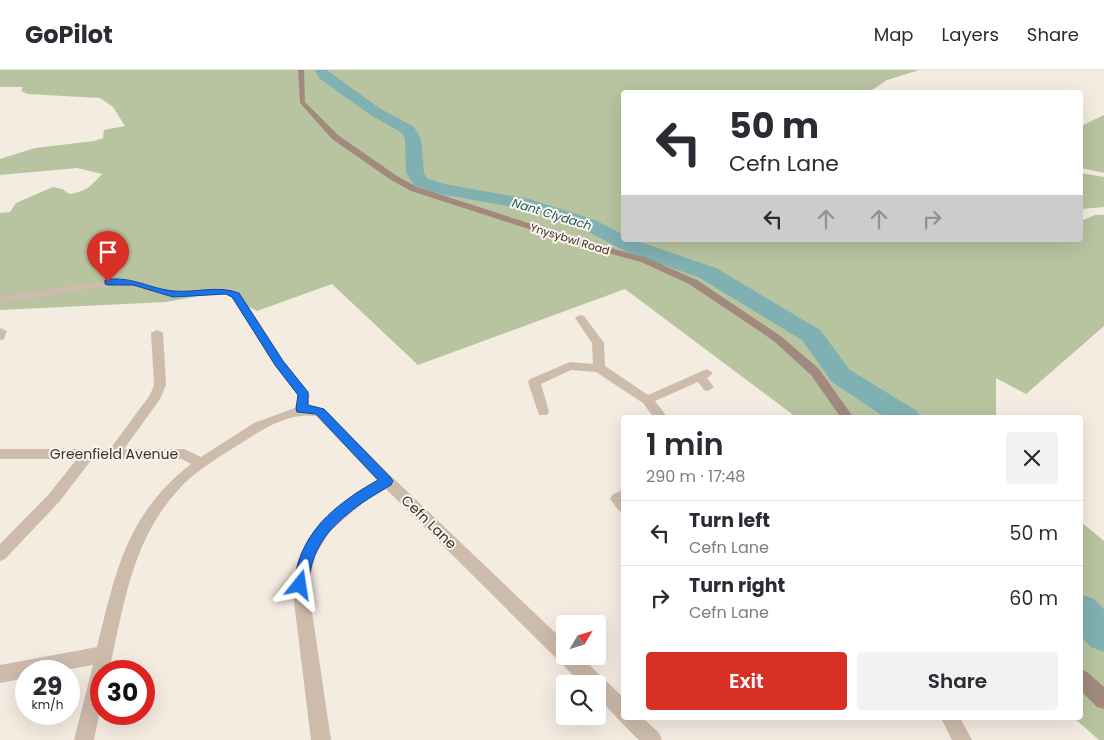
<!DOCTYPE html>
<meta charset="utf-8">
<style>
:root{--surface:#fff;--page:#f2f2f3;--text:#2b2b33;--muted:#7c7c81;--line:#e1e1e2;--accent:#d93025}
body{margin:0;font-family:Poppins,sans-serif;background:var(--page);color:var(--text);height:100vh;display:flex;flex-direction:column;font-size:19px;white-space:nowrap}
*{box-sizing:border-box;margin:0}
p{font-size:16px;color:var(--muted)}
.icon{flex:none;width:28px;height:28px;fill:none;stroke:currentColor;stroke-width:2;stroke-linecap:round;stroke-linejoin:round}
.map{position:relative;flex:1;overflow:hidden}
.side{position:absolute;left:621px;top:345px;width:462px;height:305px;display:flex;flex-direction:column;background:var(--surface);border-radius:5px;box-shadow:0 5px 20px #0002}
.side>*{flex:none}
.banner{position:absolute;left:621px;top:20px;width:462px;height:152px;border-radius:5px;box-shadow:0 5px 20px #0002;background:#fff;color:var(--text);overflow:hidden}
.needle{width:32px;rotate:52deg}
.tools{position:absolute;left:556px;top:545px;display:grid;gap:10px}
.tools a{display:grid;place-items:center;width:50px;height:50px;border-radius:5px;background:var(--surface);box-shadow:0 5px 20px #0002;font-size:25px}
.speed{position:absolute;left:15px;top:590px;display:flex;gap:10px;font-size:25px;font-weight:700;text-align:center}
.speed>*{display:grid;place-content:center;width:65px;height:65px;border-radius:50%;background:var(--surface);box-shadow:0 5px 20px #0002;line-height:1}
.speed small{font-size:12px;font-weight:400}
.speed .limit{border:8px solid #d22;background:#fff;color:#111}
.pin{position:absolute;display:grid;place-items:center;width:42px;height:42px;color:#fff;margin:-51px -21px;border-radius:50% 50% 50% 0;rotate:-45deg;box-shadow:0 0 5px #0007}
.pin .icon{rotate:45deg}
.me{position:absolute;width:55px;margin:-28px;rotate:15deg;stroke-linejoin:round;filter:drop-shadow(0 0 4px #0008)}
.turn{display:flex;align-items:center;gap:18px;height:105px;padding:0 25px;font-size:22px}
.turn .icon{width:65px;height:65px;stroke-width:2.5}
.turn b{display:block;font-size:35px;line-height:42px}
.lanes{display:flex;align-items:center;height:48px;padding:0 25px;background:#0003;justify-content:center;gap:25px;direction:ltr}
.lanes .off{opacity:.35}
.round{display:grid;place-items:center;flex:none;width:52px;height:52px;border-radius:5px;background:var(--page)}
.headline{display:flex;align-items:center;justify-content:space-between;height:85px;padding:0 25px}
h1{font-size:30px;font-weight:600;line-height:38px}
.action{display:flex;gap:10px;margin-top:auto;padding:10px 25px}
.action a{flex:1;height:58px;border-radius:5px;background:var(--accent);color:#fff;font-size:20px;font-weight:600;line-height:58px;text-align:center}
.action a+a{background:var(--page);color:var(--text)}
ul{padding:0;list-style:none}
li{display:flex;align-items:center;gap:15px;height:65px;padding:0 25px;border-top:1px solid var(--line)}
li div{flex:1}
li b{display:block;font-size:19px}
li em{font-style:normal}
header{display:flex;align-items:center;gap:30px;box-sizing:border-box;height:70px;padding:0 25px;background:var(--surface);border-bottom:1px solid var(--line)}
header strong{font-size:24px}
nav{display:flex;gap:28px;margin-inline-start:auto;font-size:18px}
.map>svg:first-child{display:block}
</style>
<header>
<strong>GoPilot</strong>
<nav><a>Map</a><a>Layers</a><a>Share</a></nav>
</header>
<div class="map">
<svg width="1104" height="670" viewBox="0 0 1104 670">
<rect width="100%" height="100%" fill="#f4ebe1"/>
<g fill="#b8c4a0">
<path d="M0 0H919L887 10 869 22H624V170H1081V151L1095 145H1104V256L1026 324 996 308V347H796L625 219 418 295 332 214 257 241 222 222 166 232 0 240V143L10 142 16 133 53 117 62 119 70 124C87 121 91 116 102 104L77 98 0 105V89L35 78 94 71 103 68 104 60 125 56 113 37 100 28 28 24 21 21 23 17H0Z"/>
<path d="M1104 45V103L1081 98V56Z"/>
<path d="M1081 103 1104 107V137L1081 139Z"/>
<path d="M1081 452 1104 471V670H1099L1074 648H1081Z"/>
</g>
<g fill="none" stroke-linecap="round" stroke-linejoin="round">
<g fill="#7fb0b2" fill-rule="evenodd">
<path d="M315 0H327L379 38 414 57 421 69 424 103 427 108 444 114 529 129 595 150 624 165V170H634L716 198 820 260 850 300 917 341 921 348H886L832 312 802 270 700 208 625 181 581 158 519 138 440 124 415 116 406 103 405 69 402 63 369 44 319 8Z"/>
<path d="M1081 524 1094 529 1104 539V582L1091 577 1081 567Z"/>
</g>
<g fill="#cdbbac" fill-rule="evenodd">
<path d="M122 208 173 221 226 218 240 223 283 290 310 325 308 336 324 339 392 407 565 572V586H580L624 628V648H643L659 663 662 670H639C624 656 612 642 598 628V614H582L386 419 366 430 329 462 315 486 308 515 331 670H311L292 515 300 484 319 454 356 422 377 410 316 346C290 342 264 358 243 372 221 386 196 400 179 419 131 471 124 536 109 601H101V636L94 670H74L93 595 59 601H26V608L0 613V595L97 577C116 501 126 445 191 394L182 389H92L59 432 5 489 0 491V474L49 424 77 389H0V379H110L150 325 154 315 151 263 157 260 163 263 166 315 160 329 124 379H184L201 387 254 353 295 338 298 325 275 296 232 227 225 224 173 227 122 214 0 233V227Z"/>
<path d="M580 245 584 246 604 273 605 296 648 325 707 299 713 303 707 308 714 317 708 321 704 320 698 312 655 331 668 348H654L643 333 596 302 571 300 541 314 549 342 547 345H539L528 312 530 309 570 292 593 294 592 273 575 248Z"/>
<path d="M0 258 7 261 4 269 0 270Z"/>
<path d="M624 419V443L619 441 610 429 612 425Z"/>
<path d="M941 648H960L972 670H952Z"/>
</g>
<g fill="#a18a7d" fill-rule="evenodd">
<path d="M298 0H304L305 32 338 65 397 106 417 117 581 170 647 188 697 210 782 267 819 299 854 348H841L811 305 774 271 689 214 641 192 575 174 411 121 391 110 332 69 300 33Z"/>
<path d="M1081 599 1087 602 1104 617V639L1097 637 1081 621Z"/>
</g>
</g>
<path fill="#1a73e8" stroke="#114b97" d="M105 210C130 205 150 219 174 221 196 223 218 215 239 223L283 291 308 322V335L324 339 391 408 393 411 391 415C362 432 328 453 315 485 310 496 310 509 305 519L300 521 295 519 293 515C295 505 297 494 301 485 314 450 348 427 378 410L316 344 297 342 296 339 298 325 275 295 232 227 226 224 173 227 133 215H108L105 214Z"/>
<g text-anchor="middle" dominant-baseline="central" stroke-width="4" stroke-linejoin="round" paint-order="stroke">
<g font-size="11" fill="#3b302b" stroke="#fbf5ee">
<text transform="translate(570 169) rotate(17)">Ynysybwl Road</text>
</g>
<g font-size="12" font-style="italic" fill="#1f5a5e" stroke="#fbf5ee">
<text transform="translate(552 144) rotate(17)">Nant Clydach</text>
</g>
<g font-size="14" fill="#3b302b" stroke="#fbf5ee">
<text x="114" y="384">Greenfield Avenue</text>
<text transform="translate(429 452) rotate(44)">Cefn Lane</text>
</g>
</g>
</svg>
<div class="tools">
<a><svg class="needle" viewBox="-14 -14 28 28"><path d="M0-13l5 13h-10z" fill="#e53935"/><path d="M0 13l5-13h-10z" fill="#7c7c81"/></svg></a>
<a><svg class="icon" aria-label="search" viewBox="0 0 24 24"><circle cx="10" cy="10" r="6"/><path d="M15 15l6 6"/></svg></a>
</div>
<div class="speed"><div>29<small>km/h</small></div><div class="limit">30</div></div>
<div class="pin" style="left:108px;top:212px;background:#d93025"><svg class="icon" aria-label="arrive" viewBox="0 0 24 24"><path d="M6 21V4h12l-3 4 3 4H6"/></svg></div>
<svg class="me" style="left:300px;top:515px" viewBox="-20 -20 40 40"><path d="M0-17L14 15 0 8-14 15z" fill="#1a73e8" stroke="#fff" stroke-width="4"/></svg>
<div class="banner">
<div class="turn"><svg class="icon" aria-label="left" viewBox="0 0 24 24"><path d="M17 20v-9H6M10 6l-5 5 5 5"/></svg><div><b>50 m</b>Cefn Lane</div></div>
<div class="lanes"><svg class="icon" aria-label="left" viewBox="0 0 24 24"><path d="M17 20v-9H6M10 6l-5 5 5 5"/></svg><svg class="icon off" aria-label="ahead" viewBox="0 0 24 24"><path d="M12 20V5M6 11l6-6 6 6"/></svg><svg class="icon off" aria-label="ahead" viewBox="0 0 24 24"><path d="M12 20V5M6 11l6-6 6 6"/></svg><svg class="icon off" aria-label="right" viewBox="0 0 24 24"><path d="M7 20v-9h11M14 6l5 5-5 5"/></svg></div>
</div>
<section class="side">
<div class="headline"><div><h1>1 min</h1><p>290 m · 17:48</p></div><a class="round"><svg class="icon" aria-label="close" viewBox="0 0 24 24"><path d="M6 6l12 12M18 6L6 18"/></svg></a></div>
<ul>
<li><svg class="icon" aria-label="left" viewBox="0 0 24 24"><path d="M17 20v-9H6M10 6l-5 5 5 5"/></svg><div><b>Turn left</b><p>Cefn Lane</p></div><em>50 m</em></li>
<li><svg class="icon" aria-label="right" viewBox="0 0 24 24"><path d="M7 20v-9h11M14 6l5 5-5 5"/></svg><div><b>Turn right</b><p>Cefn Lane</p></div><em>60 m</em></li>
</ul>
<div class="action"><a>Exit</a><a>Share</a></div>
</section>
</div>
